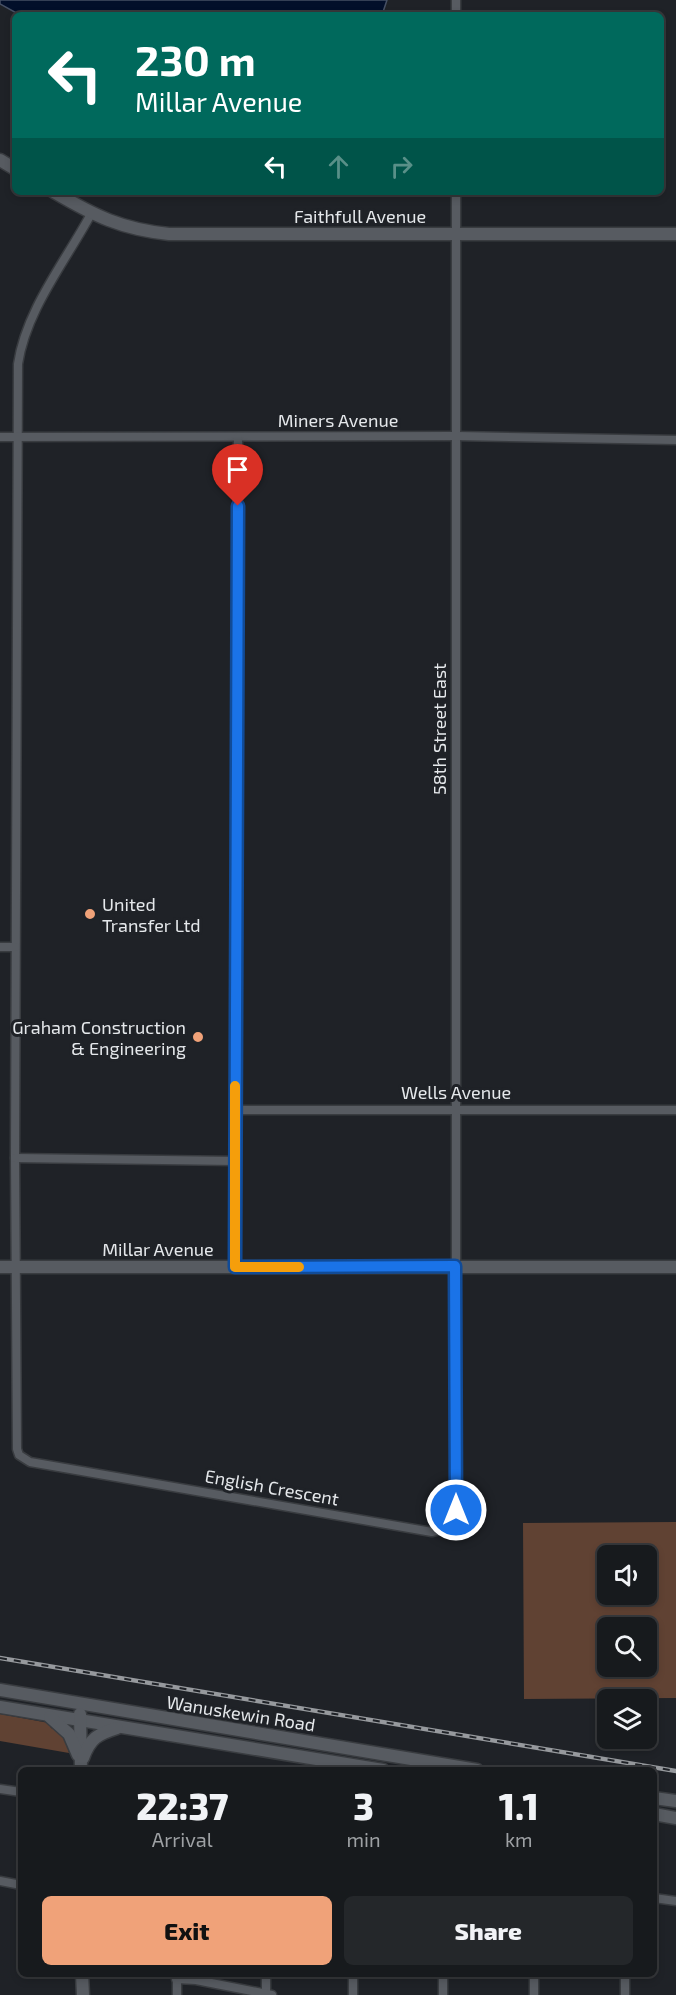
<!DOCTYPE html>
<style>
:root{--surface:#171a1d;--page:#24272a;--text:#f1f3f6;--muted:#9ea1a4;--line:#36383b;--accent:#f0a279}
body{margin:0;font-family:"Exo 2",sans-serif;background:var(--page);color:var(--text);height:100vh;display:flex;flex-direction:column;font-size:22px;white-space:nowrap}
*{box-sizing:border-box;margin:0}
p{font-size:20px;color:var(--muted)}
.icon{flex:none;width:33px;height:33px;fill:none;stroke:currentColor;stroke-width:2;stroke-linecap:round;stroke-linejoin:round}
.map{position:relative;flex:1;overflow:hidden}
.drawer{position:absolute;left:18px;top:1767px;width:639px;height:210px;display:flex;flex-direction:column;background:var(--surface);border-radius:9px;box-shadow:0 3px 9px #0003,0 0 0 2px var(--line)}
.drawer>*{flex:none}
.top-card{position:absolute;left:12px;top:12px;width:652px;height:183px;border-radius:9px;box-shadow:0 3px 9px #0003,0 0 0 2px var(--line);background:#00695c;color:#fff;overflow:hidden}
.tools{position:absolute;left:597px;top:1545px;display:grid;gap:12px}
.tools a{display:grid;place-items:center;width:60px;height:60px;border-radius:9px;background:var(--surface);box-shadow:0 3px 9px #0003,0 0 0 2px var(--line);font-size:30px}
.pin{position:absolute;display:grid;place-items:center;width:51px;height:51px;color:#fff;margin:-62px -26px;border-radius:50% 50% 50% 0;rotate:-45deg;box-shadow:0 0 6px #0007}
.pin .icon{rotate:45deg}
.me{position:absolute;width:66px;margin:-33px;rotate:0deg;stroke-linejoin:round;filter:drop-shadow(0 0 4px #0008)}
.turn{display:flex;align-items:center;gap:21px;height:126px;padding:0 24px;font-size:27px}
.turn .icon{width:78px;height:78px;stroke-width:2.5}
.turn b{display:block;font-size:42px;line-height:51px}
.lanes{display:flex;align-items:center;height:57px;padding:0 24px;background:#0003;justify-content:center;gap:30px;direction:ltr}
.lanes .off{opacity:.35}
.eta{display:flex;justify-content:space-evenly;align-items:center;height:102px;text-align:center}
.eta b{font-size:36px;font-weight:800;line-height:42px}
.action{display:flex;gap:12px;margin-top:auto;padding:12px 24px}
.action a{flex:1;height:69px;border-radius:9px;background:var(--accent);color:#111;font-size:24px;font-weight:800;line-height:69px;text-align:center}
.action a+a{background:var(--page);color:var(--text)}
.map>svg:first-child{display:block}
</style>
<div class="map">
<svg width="676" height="1995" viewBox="0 0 676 1995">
<rect width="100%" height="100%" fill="#1f2227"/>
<g fill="#604233" fill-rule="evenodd">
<path d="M676 1522V1698L524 1699 523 1523ZM608 1556H646V1594H608ZM608 1628H646V1666H608Z"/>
<path d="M0 1714 49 1723 51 1728C63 1731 66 1741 69 1753L0 1741Z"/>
</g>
<path fill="#020f2a" stroke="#465064" stroke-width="1.5" d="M0 0H387L382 15H20L0 4Z"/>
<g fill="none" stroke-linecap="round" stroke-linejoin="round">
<g stroke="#393c40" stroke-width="11">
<g id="street">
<path d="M456 0V15"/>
<path d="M91 214C65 262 26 310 18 364L15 1158 17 1449 19 1455 30 1462 432 1532C446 1529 452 1524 456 1510V192"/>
<path d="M0 437 456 436 676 440"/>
<path d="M0 947H15"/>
<path d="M235 1110H676"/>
<path d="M15 1158 235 1161"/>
<path d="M235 1267 238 437"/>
<path d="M0 1789 21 1792"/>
<path d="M0 1881 21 1885"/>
<path d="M654 1898 676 1901"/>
<path d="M177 1974V1995"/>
<path d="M266 1974V1993"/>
<path d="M443 1974V1995"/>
<path d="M534 1974V1995"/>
<path d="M625 1974V1995"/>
<path d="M176 1979 196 1980 272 1995"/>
<path d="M353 1995V1974"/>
</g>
</g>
<g stroke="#393c40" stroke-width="15">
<g id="secondary">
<path d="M0 160 15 169"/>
<path d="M54 192C95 216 121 229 169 234H676"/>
<path d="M0 1267H676"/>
<path d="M0 1690 477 1770"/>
<path d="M0 1707 383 1770"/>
<path d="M80 1714 81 1770"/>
<path d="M50 1717 69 1734 78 1755"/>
<path d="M83 1758C90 1738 98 1734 117 1728"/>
<path d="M654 1798 676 1801"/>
<path d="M654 1814 676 1818"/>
<path d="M82 1974 83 1995"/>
</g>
</g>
<use href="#street" stroke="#575b61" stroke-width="8"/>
<use href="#secondary" stroke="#575b61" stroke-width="12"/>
<g stroke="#96999d" stroke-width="4.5">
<path id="rail" d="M0 1658 676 1771"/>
</g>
<use href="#rail" stroke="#1f2227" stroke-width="2" stroke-dasharray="7" stroke-linecap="butt"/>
</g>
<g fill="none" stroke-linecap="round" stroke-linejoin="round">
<g stroke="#114b97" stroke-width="15">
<path id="route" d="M238 506 235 1267 455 1266 456 1510"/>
</g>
<use href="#route" stroke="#1a73e8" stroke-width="10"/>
<path stroke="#f59e0b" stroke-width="10" d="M235 1086V1267H299"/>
</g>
<g fill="#f0a279" stroke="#1f2227" stroke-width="2">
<circle cx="90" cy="914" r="6"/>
<circle cx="198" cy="1037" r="6"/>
</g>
<g text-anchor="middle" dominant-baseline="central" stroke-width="6" stroke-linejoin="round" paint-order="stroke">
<g font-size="18" fill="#e5e8eb" stroke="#1f2227">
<text x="360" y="216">Faithfull Avenue</text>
<text x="338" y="420">Miners Avenue</text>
<text transform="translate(439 729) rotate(-90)">58th Street East</text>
<text x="456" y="1092">Wells Avenue</text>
<text x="158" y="1249">Millar Avenue</text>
<text transform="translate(272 1487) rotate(10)">English Crescent</text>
<text transform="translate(241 1713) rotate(9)">Wanuskewin Road</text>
</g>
<g font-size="18" fill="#e5e8eb" stroke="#1f2227" text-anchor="start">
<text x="102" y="904">United<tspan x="102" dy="21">Transfer Ltd</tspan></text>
<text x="186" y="1027" text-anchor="end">Graham Construction<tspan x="186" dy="21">&amp; Engineering</tspan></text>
</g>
</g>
</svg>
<div class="tools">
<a><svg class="icon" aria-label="sound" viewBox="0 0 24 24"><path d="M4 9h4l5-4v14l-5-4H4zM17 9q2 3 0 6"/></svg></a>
<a><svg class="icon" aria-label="search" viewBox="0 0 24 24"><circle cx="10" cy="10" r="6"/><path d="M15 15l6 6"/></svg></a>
<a><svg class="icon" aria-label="layers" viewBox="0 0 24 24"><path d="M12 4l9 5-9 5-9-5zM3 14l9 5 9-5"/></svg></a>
</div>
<div class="pin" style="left:238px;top:506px;background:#d93025"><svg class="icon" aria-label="arrive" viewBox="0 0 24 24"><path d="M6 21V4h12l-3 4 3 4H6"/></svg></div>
<svg class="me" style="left:456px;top:1510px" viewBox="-20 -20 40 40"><circle r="17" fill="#1a73e8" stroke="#fff" stroke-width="3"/><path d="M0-11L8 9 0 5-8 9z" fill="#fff"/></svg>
<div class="top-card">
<div class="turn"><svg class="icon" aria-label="left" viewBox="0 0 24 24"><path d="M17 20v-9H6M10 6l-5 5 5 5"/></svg><div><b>230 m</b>Millar Avenue</div></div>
<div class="lanes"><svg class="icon" aria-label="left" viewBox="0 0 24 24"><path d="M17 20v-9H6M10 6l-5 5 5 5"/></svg><svg class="icon off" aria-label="ahead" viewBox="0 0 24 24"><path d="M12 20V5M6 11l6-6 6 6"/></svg><svg class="icon off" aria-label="right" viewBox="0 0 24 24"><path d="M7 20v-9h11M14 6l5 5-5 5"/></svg></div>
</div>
<section class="drawer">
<div class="eta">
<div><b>22:37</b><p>Arrival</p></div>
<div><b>3</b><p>min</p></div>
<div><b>1.1</b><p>km</p></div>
</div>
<div class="action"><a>Exit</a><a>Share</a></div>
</section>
</div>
